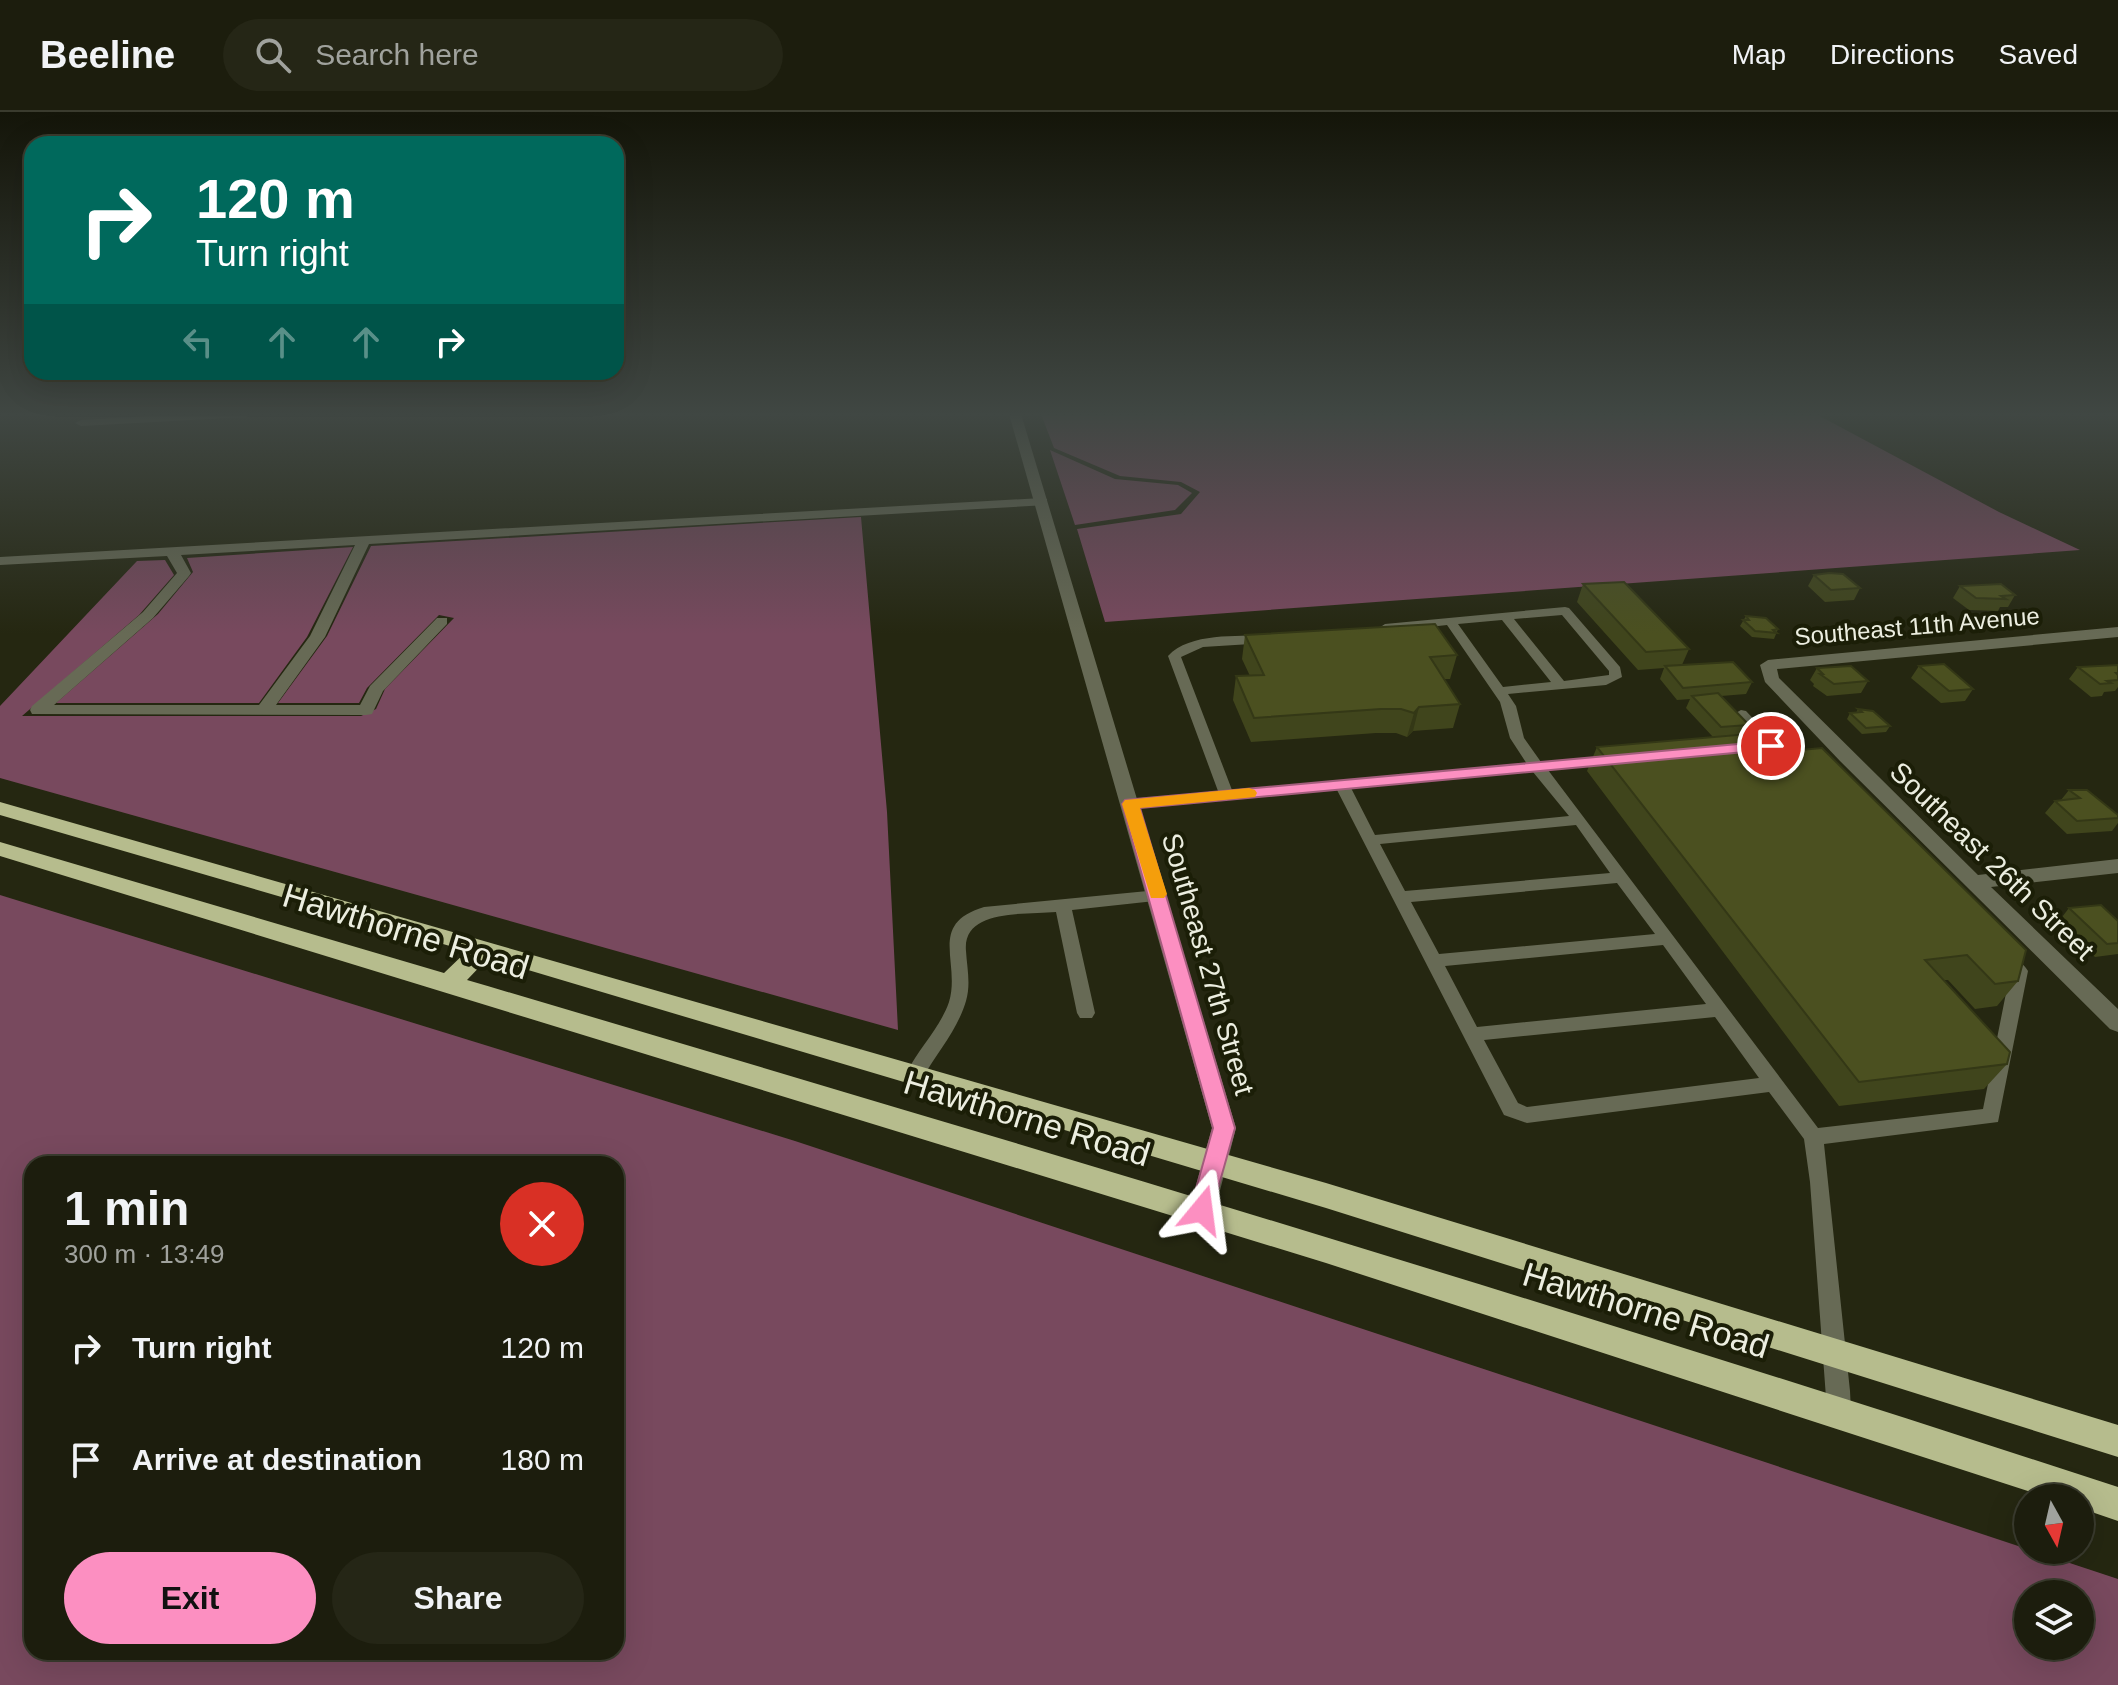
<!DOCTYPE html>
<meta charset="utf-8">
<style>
:root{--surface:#1c1d0d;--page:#252616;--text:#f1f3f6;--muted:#a0a29d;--line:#3a3b2e;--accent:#fc8fc1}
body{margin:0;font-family:Arial,sans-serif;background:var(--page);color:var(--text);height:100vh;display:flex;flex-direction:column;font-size:30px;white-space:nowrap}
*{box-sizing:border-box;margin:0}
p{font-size:26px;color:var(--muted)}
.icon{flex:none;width:44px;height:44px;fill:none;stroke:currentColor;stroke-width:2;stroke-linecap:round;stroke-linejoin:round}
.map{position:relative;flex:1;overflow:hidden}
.drawer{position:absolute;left:24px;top:1044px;width:600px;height:504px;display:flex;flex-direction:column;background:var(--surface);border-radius:24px;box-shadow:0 8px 32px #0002,0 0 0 2px var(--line)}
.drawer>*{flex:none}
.banner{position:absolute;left:24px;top:24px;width:600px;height:244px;border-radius:24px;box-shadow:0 8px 32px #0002,0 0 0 2px var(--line);background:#00695c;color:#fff;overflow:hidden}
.needle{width:52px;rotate:172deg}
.buttons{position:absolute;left:2014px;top:1372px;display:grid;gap:16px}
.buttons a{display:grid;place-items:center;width:80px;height:80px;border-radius:50%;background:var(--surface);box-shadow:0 8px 32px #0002,0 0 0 2px var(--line);font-size:40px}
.pin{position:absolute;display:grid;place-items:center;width:68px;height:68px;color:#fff;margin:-34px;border:4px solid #fff;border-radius:50%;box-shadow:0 2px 8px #0007}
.me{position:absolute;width:88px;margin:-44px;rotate:16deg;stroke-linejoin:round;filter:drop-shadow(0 0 6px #0008)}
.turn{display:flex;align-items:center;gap:28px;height:168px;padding:0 40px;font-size:36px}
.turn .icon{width:104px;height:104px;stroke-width:2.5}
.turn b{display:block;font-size:56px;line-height:68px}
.lanes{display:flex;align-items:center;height:76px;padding:0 40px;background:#0003;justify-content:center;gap:40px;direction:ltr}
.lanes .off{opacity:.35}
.round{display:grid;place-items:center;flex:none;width:84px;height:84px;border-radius:42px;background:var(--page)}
.overview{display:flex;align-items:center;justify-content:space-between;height:136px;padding:0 40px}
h1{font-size:48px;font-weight:700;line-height:60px}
.cta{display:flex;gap:16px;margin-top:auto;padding:16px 40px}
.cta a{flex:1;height:92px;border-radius:48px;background:var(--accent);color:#111;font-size:32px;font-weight:700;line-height:92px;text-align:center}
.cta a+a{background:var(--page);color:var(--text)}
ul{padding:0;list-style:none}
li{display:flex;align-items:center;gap:24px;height:112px;padding:0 40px}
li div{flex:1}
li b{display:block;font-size:30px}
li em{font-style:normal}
header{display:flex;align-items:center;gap:48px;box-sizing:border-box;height:112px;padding:0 40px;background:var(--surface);border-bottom:2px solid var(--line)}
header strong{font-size:38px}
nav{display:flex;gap:44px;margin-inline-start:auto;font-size:28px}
.search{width:560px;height:72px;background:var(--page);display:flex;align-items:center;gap:20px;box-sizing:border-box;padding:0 28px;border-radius:44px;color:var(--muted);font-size:30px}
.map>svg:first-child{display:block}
</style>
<header>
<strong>Beeline</strong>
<div class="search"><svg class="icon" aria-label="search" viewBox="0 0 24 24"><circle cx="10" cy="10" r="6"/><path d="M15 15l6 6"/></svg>Search here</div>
<nav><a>Map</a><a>Directions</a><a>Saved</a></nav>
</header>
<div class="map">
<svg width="2118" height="1573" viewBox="0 0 2118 1573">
<rect width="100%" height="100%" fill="#252711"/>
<g fill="#78495e" fill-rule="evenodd">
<path d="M1041 302H1816L1999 400 2080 438 1105 510 1077 417 1181 402 1200 380 1181 370 1120 364 1054 336Z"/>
<path d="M1050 338 1115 367 1178 373 1192 381 1175 398 1075 413Z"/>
<path d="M861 405 887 700 898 918 0 666V594L137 449 165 448 174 463 139 503 22 604H361L376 597 385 577 454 506 439 503 367 576 359 591H278L327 524 371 434Z"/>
<path d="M353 435 307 525 259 591H56L158 502 193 460 187 446Z"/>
<path d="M0 783 795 1029 2118 1467V1573H0ZM32 1052H616V1540H32ZM2080 1482V1534H2028V1482Z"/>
</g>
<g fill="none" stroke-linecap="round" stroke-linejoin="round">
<g fill="#676a55" fill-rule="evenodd">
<path d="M1565 495 1569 496 1620 555 1622 565 1606 573 1508 582 1516 594 1524 626 1541 650 1618 645 1620 648 1613 652 1548 658 1818 1016 1983 997 2010 861 2006 854 2008 850C2017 847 2023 851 2028 859L1998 1010 1824 1032 1850 1279 1851 1299 1847 1307 1839 1311 1831 1307 1827 1299 1810 1070 1804 1027 1769 980 1527 1011 1504 1003 1337 678 1130 697 1123 692 1130 687 1218 679 1168 544C1190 520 1237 525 1267 523L1273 527 1267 531 1203 535 1181 545 1232 678 1527 652 1510 626 1500 590 1447 513 1385 520 1379 516 1385 512ZM1562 503 1609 559V563L1564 569 1514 507ZM1502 508 1551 570 1503 575 1458 512ZM1533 660 1569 704 1375 723 1351 676ZM1576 713 1610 761 1405 779 1380 732ZM1617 771 1655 822 1439 842 1411 790ZM1663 833 1706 892 1477 915 1445 854ZM1715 905 1759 966 1527 995 1518 991 1484 928Z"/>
<path d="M1741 598 1746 599 1792 648 1797 649 1799 652 1797 655H1783L1767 638 1738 639 1736 636 1738 633 1760 631 1734 602Z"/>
<path d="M1158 778 1166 784 1164 788 1072 798 1095 901 1092 906H1080L1077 901 1056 800C1026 803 962 796 966 839 967 856 971 872 966 889 958 917 937 941 923 965L916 967 909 965 907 960C919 936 940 916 949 890 961 850 927 812 984 795Z"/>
</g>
<g fill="#676a55" fill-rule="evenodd">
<path d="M183 302H252L246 305 81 314 75 311 81 308Z"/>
<path d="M1042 386 1047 387V393L369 432 325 525 276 593H360L370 574 437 506H447V512L383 579 372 602 366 603 32 602 30 598 32 594 143 500 177 461 167 444 0 453V445ZM355 433 310 524 259 593H54L153 506 189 464 191 461 181 443Z"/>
<path d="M2118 515V525L1777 557 1779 566 1978 763 2118 747V761L1991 775 2118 897V920L2110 917 1840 649 1765 570 1760 553 1768 548Z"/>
</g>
<path fill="#676a55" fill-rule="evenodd" d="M1009 302H1021L1236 1016 1215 1098 1211 1106 1202 1109 1193 1106 1189 1098 1212 1016Z"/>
<path fill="#b6bc8d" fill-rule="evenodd" d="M0 690 1326 1071 2118 1313V1345L1326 1096 488 846 467 868C1019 1031 1571 1196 2118 1375V1409L2080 1396V1386H2049L1326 1151 0 744V730L444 861 467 839 0 703Z"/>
</g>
<g fill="#40451c">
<path d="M1814 463 1860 476 1854 488 1825 490 1808 474Z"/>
<path d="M1583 472 1689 537 1682 553 1752 570 1746 582 1721 584 1749 613 1745 622 1768 641 2018 869 1997 894 1975 897 1948 868H1944L2007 952 1984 977 1839 994 1587 659 1597 635 1713 625 1686 596 1690 587 1677 588 1660 567 1664 556 1638 558 1577 490Z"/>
<path d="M1960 474 2015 483 2008 495H2000L1998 499 1969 498 1953 486Z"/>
<path d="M1746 504 1778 517 1774 527 1752 525 1740 514Z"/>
<path d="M1245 523 1457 543 1450 567H1444L1460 592 1453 616 1413 619 1407 625 1396 621H1376L1251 630 1233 588 1236 564H1250L1242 547Z"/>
<path d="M2118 553V575L2115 579 2104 580 2102 584 2091 585 2069 567 2078 555Z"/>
<path d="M1919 554 1973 577 1965 589 1941 591 1911 566Z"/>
<path d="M1817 556 1868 569 1861 581 1827 584 1813 574 1814 572 1810 568Z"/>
<path d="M1858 597 1890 614 1886 620 1862 622 1847 607 1850 601H1856Z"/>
<path d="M2069 678 2118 703V711L2112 719 2067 722 2045 701 2055 689 2061 688Z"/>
<path d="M2069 796 2118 809V842L2095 845 2059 809Z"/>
</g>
<path fill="#343816" d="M1419 595 1413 619 1407 625 1414 601Z"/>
<g fill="#4b5020" stroke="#343816" stroke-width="2">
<path d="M1829 461 1843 462 1860 476 1831 478 1814 463Z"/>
<path d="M1624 470 1689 537 1646 540 1583 472Z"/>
<path d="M2001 472 2015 483 2001 484 2006 487 1976 486 1960 474Z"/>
<path d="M1746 504 1766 506 1778 517 1773 518 1777 521 1755 519 1743 508H1749Z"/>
<path d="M1435 512 1457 543 1430 545 1460 592 1419 595 1414 601 1401 597H1381L1254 606 1236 564 1264 563 1245 523Z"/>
<path d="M1733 550 1752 570 1683 576 1665 554Z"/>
<path d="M1944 552 1973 577 1949 579 1919 554Z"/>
<path d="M2118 553V561H2116L2118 563V568L2107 569 2111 571 2100 572 2078 555Z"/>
<path d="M1851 554 1868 569 1834 572 1820 562H1823L1817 556Z"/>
<path d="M1718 581 1749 613 1721 615 1692 584Z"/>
<path d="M1858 597 1873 599 1890 614 1866 616 1850 601 1862 600Z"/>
<path d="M1749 622 1768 641 1822 636 2026 838 2018 869 1995 872 1967 843 1925 848 2010 940 2007 952 1859 970 1597 635Z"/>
<path d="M2069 678H2087L2118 703V706L2077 709 2055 689 2080 686Z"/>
<path d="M2101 793 2118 809V831L2107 832 2069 796Z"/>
</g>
<linearGradient id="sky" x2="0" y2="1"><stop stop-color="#141509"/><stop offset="0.58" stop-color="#404743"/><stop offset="1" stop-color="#404743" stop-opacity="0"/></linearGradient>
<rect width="2118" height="522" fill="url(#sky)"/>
<path fill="#fc8fc1" stroke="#a45d7d" stroke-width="2" d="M1771 629 1777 630V637L1140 696 1235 1016 1210 1105 1202 1108 1193 1105 1190 1098 1213 1016 1122 692 1125 688Z"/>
<path fill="#f59e0b" d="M1249 676 1255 678 1257 681 1255 685 1140 696 1167 782 1164 786H1151L1122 692 1125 688Z"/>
<g text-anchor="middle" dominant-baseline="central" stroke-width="8" stroke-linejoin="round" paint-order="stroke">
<g font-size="24" fill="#eceee0" stroke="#1b1e07">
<text transform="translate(1917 514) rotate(-5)">Southeast 11th Avenue</text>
</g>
<g font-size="28" fill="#eceee0" stroke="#1b1e07">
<text transform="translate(1992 749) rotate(44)">Southeast 26th Street</text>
<text transform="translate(1208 852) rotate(74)">Southeast 27th Street</text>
</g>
<g font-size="34" fill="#eceee0" stroke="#1b1e07">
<text transform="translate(406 819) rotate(17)">Hawthorne Road</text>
<text transform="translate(1027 1006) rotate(17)">Hawthorne Road</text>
<text transform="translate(1646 1198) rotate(17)">Hawthorne Road</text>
</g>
</g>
</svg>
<div class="buttons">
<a><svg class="needle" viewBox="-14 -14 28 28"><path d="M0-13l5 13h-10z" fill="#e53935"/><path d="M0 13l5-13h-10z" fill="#a0a29d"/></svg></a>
<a><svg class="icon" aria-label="layers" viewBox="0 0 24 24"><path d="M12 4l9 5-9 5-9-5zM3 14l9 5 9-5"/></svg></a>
</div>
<div class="pin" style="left:1771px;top:634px;background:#d93025"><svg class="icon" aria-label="arrive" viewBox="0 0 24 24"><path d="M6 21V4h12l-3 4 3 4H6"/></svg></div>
<svg class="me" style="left:1202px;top:1098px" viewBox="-20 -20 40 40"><path d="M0-17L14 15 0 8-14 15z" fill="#fc8fc1" stroke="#fff" stroke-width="4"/></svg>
<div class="banner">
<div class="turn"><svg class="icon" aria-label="right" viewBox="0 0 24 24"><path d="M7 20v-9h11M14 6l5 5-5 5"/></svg><div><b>120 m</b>Turn right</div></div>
<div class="lanes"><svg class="icon off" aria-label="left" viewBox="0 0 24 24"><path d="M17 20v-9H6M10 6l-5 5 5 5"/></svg><svg class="icon off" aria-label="ahead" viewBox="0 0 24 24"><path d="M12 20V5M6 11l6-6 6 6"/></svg><svg class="icon off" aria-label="ahead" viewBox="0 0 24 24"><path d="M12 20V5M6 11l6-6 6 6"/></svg><svg class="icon" aria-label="right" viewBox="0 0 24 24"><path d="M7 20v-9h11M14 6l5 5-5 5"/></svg></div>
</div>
<section class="drawer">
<div class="overview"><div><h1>1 min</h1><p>300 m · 13:49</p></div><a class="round" style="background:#d93025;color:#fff"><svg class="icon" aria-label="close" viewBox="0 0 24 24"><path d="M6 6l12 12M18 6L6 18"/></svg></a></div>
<ul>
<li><svg class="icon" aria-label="right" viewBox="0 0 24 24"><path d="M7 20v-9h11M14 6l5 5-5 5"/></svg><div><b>Turn right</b></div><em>120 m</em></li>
<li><svg class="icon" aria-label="arrive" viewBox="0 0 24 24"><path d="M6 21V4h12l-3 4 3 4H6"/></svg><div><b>Arrive at destination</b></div><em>180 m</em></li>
</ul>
<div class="cta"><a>Exit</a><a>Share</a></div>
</section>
</div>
